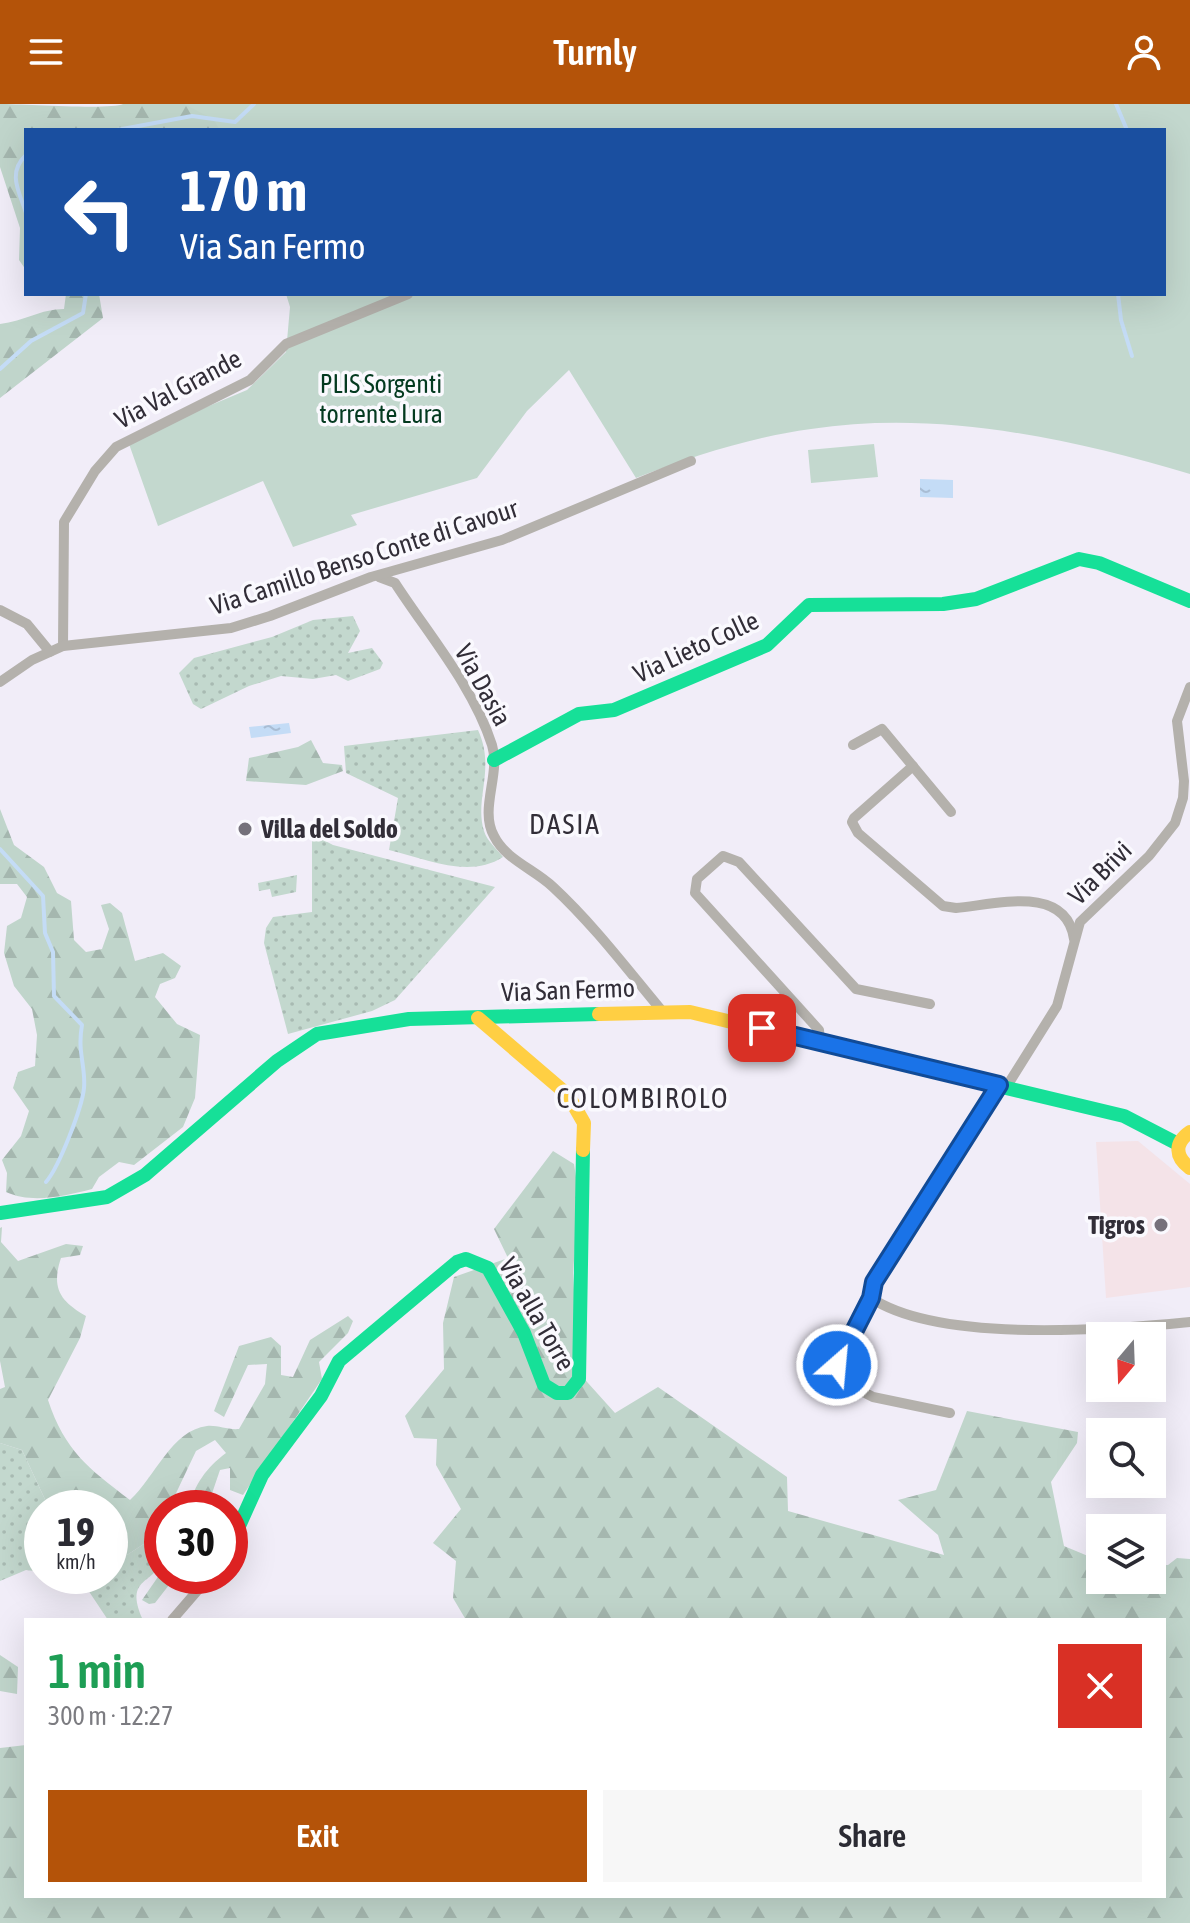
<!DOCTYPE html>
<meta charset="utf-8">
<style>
:root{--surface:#fff;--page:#f7f7f7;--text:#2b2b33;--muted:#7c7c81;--accent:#b45309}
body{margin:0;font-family:"Asap Condensed",sans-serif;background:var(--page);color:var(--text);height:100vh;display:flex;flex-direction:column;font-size:30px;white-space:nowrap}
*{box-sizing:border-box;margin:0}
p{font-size:26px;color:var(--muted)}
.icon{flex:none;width:44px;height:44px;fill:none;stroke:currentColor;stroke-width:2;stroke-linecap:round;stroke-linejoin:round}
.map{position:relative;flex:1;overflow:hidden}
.panel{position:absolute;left:24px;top:1514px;width:1142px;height:280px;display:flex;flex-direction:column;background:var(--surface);border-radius:0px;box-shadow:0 8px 32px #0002}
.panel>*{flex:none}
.guide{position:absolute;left:24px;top:24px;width:1142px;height:168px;border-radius:0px;box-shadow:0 8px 32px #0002;background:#1a4fa0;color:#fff;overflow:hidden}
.needle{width:52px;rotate:199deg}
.fabs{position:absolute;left:1086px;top:1218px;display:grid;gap:16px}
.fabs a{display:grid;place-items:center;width:80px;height:80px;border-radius:0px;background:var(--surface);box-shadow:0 8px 32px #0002;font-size:40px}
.speed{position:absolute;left:24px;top:1386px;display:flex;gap:16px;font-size:40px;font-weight:700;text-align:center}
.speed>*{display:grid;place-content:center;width:104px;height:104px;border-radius:50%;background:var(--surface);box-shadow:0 8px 32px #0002;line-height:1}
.speed small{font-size:20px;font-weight:400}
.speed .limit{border:12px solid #d22;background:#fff;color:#111}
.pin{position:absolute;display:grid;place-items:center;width:68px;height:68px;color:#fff;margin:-34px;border-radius:16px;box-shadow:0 4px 12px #0006}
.me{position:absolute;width:88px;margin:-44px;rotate:27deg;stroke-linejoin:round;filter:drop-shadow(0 0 6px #0008)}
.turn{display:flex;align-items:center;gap:28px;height:168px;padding:0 24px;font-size:36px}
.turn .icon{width:104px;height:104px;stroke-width:2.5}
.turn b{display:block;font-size:56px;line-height:68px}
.round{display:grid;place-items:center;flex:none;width:84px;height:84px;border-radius:0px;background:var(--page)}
.summary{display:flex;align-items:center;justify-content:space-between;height:136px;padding:0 24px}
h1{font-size:48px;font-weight:600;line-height:60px;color:#1e9e55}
.cta{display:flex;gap:16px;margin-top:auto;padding:16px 24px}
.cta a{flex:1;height:92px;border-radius:0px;background:var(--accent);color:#fff;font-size:32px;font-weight:600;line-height:92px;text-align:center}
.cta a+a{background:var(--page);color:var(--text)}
header{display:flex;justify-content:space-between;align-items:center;height:104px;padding:0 24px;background:var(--accent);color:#fff;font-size:36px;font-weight:600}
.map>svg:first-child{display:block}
</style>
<header><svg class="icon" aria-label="menu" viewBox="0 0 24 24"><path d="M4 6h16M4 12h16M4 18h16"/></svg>Turnly<svg class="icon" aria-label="person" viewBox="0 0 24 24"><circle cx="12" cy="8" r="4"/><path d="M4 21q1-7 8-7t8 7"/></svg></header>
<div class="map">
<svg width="1190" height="1819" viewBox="0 0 1190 1819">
<defs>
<pattern id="grass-dots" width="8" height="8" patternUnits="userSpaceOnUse" patternTransform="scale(2)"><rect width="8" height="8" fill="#c3d8ce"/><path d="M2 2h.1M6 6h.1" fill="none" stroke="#a8bab2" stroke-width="1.8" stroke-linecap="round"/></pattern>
<pattern id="forest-firs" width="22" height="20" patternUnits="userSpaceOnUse" patternTransform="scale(2)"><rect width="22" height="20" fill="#c0d5cb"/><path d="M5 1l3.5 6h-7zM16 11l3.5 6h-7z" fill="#a5b7af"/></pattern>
<pattern id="water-ripples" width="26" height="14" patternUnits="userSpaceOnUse" patternTransform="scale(2)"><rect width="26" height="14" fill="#c4dcf6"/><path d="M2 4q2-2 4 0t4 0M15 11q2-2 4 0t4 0" fill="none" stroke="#a9bdd4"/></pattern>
</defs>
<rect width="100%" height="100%" fill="#f1edf8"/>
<path fill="#f4e3e8" d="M1138 1037 1190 1080V1183L1106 1194 1096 1038Z"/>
<g fill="url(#grass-dots)">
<path d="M353 512 360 527 348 549 372 544 383 559 380 565 348 577 336 571 313 575 281 572 249 582 201 605 193 600 179 569 194 554 272 533 313 516Z"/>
<path d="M478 626C496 665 474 695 484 727 487 737 497 745 503 753 469 775 427 755 389 746L398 694 346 669 344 642Z"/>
<path d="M312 730 333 741 495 783 395 896 372 907 288 930 264 839 266 824 273 813 312 808Z"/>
<path d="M297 771 296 788 272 793 270 785 259 787 258 779Z"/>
<path d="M0 1339 22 1346 49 1404H42V1468L26 1466 0 1477Z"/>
<path d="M162 1428C162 1436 164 1446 162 1454 156 1482 123 1471 143 1516H108L80 1474 69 1472H110V1451H127Z"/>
</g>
<g fill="url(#forest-firs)">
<path d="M0 0C21 0 112 6 123 0H266L257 26H26V166L19 156 20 124 0 63Z"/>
<path d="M66 190H99L103 214 0 294V220C24 217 41 205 64 205Z"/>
<path d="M311 636 323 659 342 661 343 667 306 681 246 677 249 654 298 643Z"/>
<path d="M0 705 14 741 44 763 57 789 71 797 74 836 86 848 102 845 109 825 101 801 110 799 122 809 135 857 163 849 181 862 175 874 160 880 155 893 177 920 200 931 195 994 183 1023 134 1061 119 1058 99 1073 92 1085C65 1092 32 1100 6 1088L7 1069 2 1056 21 1032 29 1007 13 984 18 968 35 962 37 931 32 905 14 882 4 849 7 822 21 814 27 793 17 780H0Z"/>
<path d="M553 1047 574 1060 579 1093 573 1169 579 1269 615 1309 658 1283 787 1373 788 1407 944 1451 938 1431 898 1396 936 1386 967 1307 1078 1328 1077 1339 1051 1378 1064 1442 1100 1457V1476H1152V1461H1168L1177 1454 1190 1455V1819H0V1644L26 1641V1792H1164V1516H466L453 1494 456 1457 433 1439 461 1405 436 1361 437 1335 414 1334 405 1312 444 1265 443 1219 454 1173 508 1154 494 1125Z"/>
<path d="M2 1123 1 1138 18 1157 66 1140 83 1142 80 1151 61 1154C51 1184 60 1197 86 1212L80 1234 48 1296C65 1347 88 1364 130 1396 155 1373 172 1326 207 1322 218 1321 227 1326 239 1325L265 1280 267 1260 248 1261 224 1313 214 1307 239 1242 271 1233 281 1242V1271L293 1273 310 1236 348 1212 353 1217 348 1229 319 1258 322 1275 243 1391 230 1386V1364L220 1366 207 1404H188C195 1380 206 1364 226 1349L215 1336 196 1347 169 1404H162V1428L127 1451H110V1404H49L22 1346 0 1339V1285L5 1283 0 1257V1124Z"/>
<path d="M162 1467V1472H176L155 1499 149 1500 142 1496Z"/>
<path d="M0 1551 18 1563 17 1590 0 1587Z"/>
</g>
<g fill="#c3d8ce">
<path d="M184 0H1190V370C1069 334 938 306 811 325 751 333 693 352 636 374L569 266 527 307 477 374 351 411 357 421 293 443 263 377 158 422 129 340 142 330 247 286 286 248 290 203 286 190H1164V26H220L213 15Z"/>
<path d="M874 340 878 373 811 379 808 346Z"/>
</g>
<g fill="url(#water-ripples)">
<path d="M920 375 953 376V394L920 393Z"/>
<path d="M289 619 291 629 251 634 249 623Z"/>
</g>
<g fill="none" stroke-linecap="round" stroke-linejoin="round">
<g stroke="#c4dcf6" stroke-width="4">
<path d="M1116 0 1127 26"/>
<path d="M117 26 192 12 235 18 254 0"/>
<path d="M26 51C7 69 19 87 26 109"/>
<path d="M1118 190 1121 216 1132 252"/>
<path d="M0 265 31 237 83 209 86 190"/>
<path d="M0 745 43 792 45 829 53 848 54 892 82 921C77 948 86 963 84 984 82 1004 59 1063 46 1078"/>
</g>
<g stroke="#b4b1ac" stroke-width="10">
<path d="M379 473 395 479C428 530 473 582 492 641 501 670 479 705 494 732 506 756 534 765 553 783 593 820 627 865 662 907"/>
<path d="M0 506 27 520 50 548"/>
<path d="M63 542 64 418 95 367 116 343 250 276 286 240 408 190"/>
<path d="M0 578 32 556 63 542 231 524 270 512 371 473 502 436 691 357"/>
<path d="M853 641 882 625 951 708"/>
<path d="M913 662 854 714 852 718 858 729 943 802 956 804C993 801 1066 779 1074 835"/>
<path d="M820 938 819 926 695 789 697 775 723 752 739 758 856 885 930 900"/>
<path d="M1007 982 1057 902 1080 818 1149 752 1175 719 1183 694 1184 677 1177 617 1190 583"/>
<path d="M871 1194C939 1239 1109 1226 1190 1218"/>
<path d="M950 1309 873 1293 840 1276 836 1265 871 1194 874 1178 999 981"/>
<path d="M172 1516 210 1472"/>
</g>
<g stroke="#16e098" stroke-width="14">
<path d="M494 656 579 610 614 606 767 541 809 501 943 500 976 495 1079 455 1099 459 1190 497"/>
<path d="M902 959 1124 1012 1178 1040"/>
<path d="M0 1109 107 1093 145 1071 277 957 317 930 409 915 599 910"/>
<path d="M230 1442 262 1371 321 1292 339 1257 457 1158 466 1155 488 1164 524 1229 544 1281 557 1289H568L579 1275 583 1046"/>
</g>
<g stroke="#ffcf43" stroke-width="14">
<path d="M599 910 690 908 902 959"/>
<path d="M478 914 568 991 584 1019 583 1046"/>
<path d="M1190 1028C1174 1039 1175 1053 1190 1064"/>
</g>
</g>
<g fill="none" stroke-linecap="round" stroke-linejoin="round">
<g stroke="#114b97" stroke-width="20">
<path id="route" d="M762 924 999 981 874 1178 871 1194 837 1261"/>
</g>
<use href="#route" stroke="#1a73e8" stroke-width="14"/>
</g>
<g fill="#75717b" stroke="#faf9fe" stroke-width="3">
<circle cx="245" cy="725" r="8"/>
<circle cx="1161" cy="1121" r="8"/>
</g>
<g text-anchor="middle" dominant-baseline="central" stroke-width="7" stroke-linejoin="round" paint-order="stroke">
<g font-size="26" fill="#043a20" stroke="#faf9fe">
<text x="381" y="280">PLIS Sorgenti<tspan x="381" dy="30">torrente Lura</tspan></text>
</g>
<g font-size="26" fill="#322e38" stroke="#faf9fe">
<text transform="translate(178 285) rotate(-28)">Via Val Grande</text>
<text transform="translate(364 453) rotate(-18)">Via Camillo Benso Conte di Cavour</text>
<text transform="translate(696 543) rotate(-25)">Via Lieto Colle</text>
<text transform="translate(483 581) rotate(61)">Via Dasia</text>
<text transform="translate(1100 769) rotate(-45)">Via Brivi</text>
<text transform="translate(568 886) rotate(-2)">Via San Fermo</text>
<text transform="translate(537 1210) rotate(60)">Via alla Torre</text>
</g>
<g font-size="26" font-weight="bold" fill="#322e38" stroke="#faf9fe" text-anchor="start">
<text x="261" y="725">Villa del Soldo</text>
<text x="1145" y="1121" text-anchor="end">Tigros</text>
</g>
<g font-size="28" letter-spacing="2" fill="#322e38" stroke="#faf9fe">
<text x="565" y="720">DASIA</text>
<text x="643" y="994">COLOMBIROLO</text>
</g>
</g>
</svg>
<div class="fabs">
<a><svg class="needle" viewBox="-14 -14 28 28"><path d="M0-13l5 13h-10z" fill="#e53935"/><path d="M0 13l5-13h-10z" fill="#7c7c81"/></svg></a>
<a><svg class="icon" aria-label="search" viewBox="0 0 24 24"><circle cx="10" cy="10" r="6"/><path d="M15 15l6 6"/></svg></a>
<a><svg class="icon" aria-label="layers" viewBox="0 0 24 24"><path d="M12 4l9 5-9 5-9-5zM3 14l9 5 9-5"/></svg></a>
</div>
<div class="speed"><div>19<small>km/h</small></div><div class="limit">30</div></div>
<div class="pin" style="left:762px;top:924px;background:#d93025"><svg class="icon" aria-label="arrive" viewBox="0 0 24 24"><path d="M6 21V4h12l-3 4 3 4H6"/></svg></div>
<svg class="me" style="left:837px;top:1261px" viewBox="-20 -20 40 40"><circle r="17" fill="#1a73e8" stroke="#fff" stroke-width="3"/><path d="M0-11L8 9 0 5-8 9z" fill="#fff"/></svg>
<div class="guide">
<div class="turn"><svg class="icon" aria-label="left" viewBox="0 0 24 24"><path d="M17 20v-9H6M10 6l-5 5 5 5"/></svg><div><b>170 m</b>Via San Fermo</div></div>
</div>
<section class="panel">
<div class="summary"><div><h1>1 min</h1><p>300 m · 12:27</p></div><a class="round" style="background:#d93025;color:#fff"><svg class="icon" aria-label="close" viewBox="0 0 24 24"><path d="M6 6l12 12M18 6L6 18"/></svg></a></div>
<div class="cta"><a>Exit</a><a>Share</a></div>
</section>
</div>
